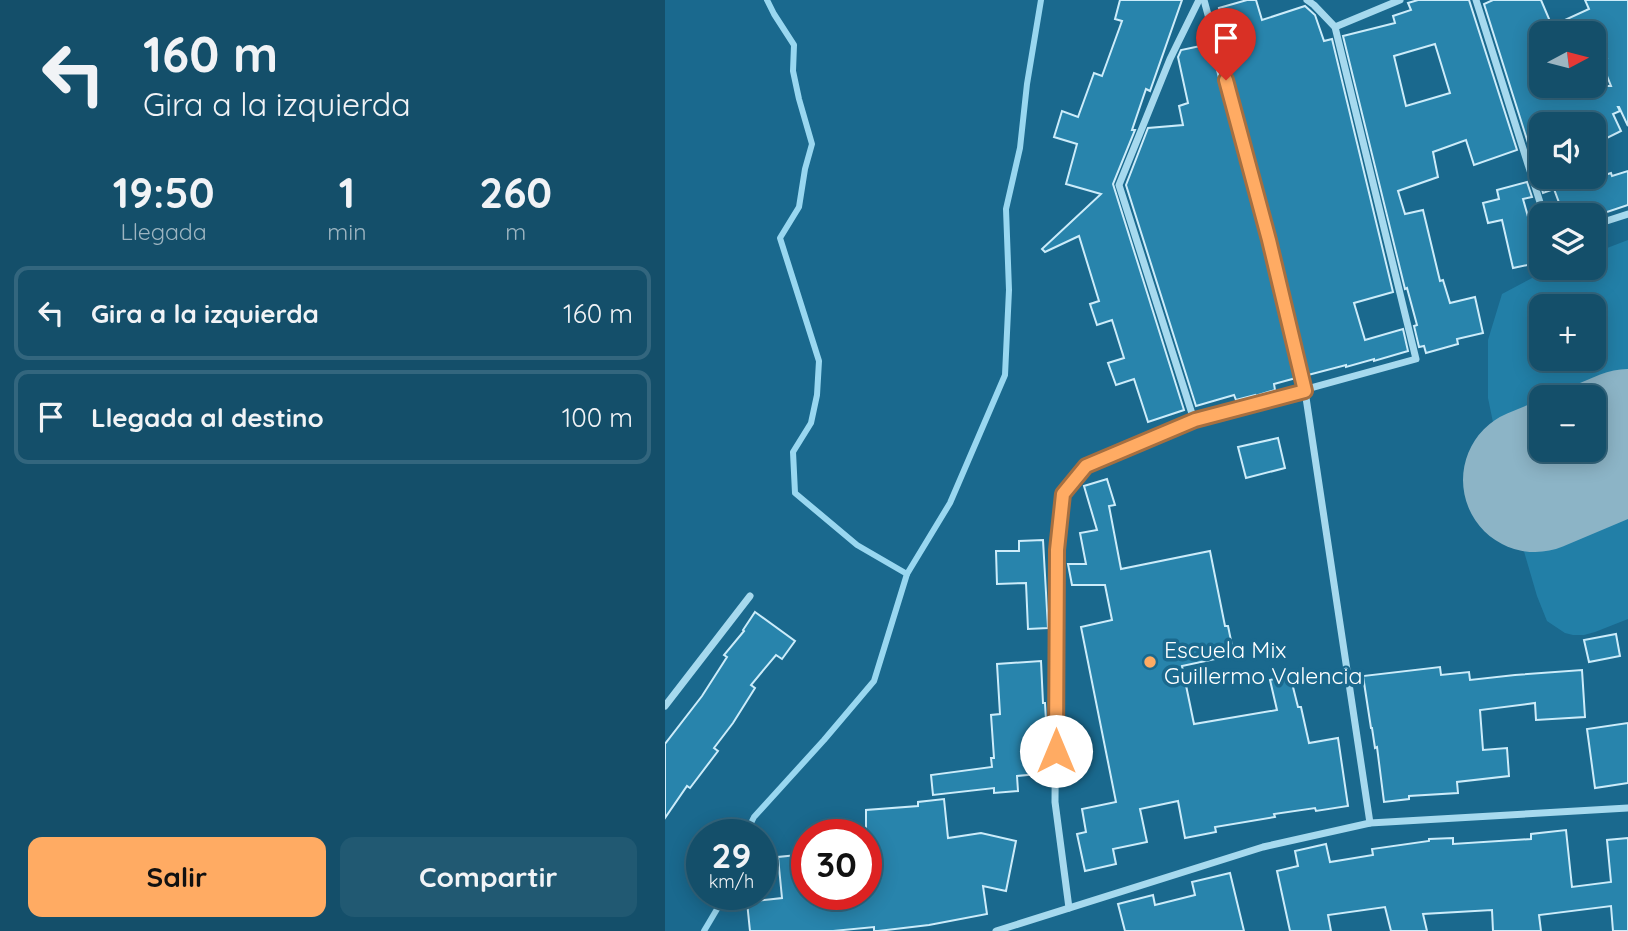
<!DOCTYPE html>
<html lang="es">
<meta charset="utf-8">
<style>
:root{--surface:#144f6a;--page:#215972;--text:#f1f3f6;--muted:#9db5c1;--line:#33667e;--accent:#ffab63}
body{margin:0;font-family:Quicksand,sans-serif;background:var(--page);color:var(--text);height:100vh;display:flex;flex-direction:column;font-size:26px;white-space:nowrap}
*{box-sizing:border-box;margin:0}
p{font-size:23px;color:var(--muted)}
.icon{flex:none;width:38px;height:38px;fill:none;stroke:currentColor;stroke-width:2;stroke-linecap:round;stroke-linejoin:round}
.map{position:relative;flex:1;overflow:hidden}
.drawer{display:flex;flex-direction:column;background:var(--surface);width:665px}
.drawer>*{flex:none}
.guide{background:#144f6a;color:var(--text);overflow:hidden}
.needle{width:46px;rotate:83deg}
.tools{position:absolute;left:864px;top:21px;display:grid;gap:14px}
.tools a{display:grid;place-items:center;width:77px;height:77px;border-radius:14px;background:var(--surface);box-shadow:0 4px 18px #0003,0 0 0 2px var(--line);font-size:35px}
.speed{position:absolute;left:21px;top:819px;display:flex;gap:14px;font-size:35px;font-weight:700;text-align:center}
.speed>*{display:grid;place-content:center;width:91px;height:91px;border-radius:50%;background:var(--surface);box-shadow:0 4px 18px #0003,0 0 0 2px var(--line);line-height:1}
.speed small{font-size:18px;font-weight:400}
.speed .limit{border:10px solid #d22;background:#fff;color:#111}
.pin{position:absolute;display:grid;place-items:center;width:60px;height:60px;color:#fff;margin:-72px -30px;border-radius:50% 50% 50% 0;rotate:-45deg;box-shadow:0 0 7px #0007}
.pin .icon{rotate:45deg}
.me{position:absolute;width:77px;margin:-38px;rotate:0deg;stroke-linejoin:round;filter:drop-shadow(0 0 5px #0008)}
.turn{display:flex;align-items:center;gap:24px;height:147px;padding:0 28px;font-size:32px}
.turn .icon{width:91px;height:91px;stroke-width:2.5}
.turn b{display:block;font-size:49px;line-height:60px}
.eta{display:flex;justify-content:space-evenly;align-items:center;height:119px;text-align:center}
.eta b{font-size:42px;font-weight:700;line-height:49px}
.primary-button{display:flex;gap:14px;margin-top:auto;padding:14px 28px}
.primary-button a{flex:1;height:80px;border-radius:14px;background:var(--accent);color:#111;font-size:28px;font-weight:700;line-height:80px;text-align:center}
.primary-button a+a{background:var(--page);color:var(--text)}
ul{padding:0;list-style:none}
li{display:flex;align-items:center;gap:21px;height:94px;margin:0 14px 10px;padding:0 14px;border:4px solid var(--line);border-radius:14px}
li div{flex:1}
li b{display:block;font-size:26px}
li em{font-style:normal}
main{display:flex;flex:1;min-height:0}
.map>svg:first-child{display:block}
</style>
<main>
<section class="drawer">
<div class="guide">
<div class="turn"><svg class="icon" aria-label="left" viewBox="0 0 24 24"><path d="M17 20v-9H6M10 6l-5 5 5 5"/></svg><div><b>160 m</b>Gira a la izquierda</div></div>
</div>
<div class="eta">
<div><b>19:50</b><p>Llegada</p></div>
<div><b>1</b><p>min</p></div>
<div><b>260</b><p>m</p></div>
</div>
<ul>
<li><svg class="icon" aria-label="left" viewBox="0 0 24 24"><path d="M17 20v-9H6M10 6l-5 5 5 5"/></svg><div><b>Gira a la izquierda</b></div><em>160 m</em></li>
<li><svg class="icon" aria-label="arrive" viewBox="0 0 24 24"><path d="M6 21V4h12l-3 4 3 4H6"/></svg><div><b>Llegada al destino</b></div><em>100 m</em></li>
</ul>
<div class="primary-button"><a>Salir</a><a>Compartir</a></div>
</section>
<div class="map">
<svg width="963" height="931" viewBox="0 0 963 931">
<rect width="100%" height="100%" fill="#1a698e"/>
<path fill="#227fa7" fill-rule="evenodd" d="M963 240V373L921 397H877V423L860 433 868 498 890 528 902 526 963 498V619L930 632 919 635H908L900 633 882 621 872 596 844 500 823 398V340L837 294 869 277 892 268H929V253ZM877 306H929V359H877Z"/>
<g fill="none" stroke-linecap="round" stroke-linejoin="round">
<g stroke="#99d7f0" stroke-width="6">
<path d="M102 0 109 14 129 45 128 71 134 99 147 144 140 169 134 207 115 238 154 361 152 395 146 423 128 452 130 493 192 545 242 574"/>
<path d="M80 835 89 817 159 740 209 681 242 574 285 503 340 375 344 290 341 209 355 148 362 84 376 0"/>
<path d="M39 931 61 894"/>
</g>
<path stroke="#8cb4c6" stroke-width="144" d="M870 480 963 441"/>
</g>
<g fill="#2884ac" stroke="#ccecfa" stroke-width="2" fill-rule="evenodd">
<path d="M455 0H517L485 91 481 89 467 130H470L448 184 519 410 483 422 469 379 451 385 443 363 459 358 447 320 432 325 425 304 434 301 414 236 380 252 377 249 436 194 401 184 412 144 389 137 397 111 413 117 429 73 437 76 457 21 450 19Z"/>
<path d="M582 0H591L597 20 640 6 650 15 659 41 667 39 728 292 689 303 700 340 738 329 743 351 709 361V359L681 367V365L643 375 610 238 557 42 564 40 554 8Z"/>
<path d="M753 0H804L852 150 809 165 801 140 768 152 773 177 733 191 740 214 758 210 775 281 778 280 785 303 810 297 818 333 792 339 793 344 761 353 759 346 754 347 749 326 752 325 742 288 740 289 678 36 730 23 728 16 746 10 743 3ZM770 44 785 93 741 106 729 56Z"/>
<path d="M828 0H876L887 26 924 9 920 0H963V126L954 107H953L955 111 948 114 956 131 940 139 933 124H877V142L864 146 819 4ZM877 33H932L942 58 936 61 946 86H877Z"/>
<path d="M545 44 598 242 631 378 609 384 610 390 590 396V395L571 400 569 395 531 406 461 185 483 128 518 125 514 106 523 103 513 57 516 50Z"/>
<path d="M963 171V205L933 215H908L905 205 896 208 889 189 878 193 874 179 881 177H919L921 181 946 173 947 176Z"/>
<path d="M862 182 867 197 858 199 871 245 877 244V262L848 268 837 220 823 223 818 203 834 199 832 190Z"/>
<path d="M613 438 620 468 581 478 573 447Z"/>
<path d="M442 479 450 505 444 506 456 569 545 551 560 626H563L569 655 517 666 529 724 612 710 605 680 625 675 633 707H636L644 743 673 738 683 806 651 811 650 808 609 814 610 817 550 827 551 832 520 838 513 801 475 809 482 842 448 849 451 864 420 871 412 834 421 832 417 809 451 802 416 627 447 620 440 585H407L403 564H421L415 533 432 530 419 486Z"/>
<path d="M378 540 383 628 363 629 361 583 332 584 331 551H354V541Z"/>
<path d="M90 612 130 641 117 659 111 655 86 685 90 688 68 723 49 748 53 751 25 788 22 786 0 818V744L37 696 62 657 59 655 79 631 78 630Z"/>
<path d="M951 634 955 656 924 662 919 640Z"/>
<path d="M376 661 378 703H380L384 773 352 776 353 791 329 793V788L268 795 266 775 327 767 326 758H329L326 715 335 714 332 664Z"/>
<path d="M775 667 776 675 804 672 805 680 850 675 917 670 920 717 871 720 870 703 815 710 818 750 842 748 844 776 792 782 793 793 744 796V799L719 802 712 747 710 748 707 728H706L698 676Z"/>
<path d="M963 723V783L930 788 922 729Z"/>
<path d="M279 799 283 838 316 833 351 841 341 891 318 886 322 914 264 925 213 931H209V927L168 931H85L82 902 117 898 113 857 142 854V894H201V810L253 806V802Z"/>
<path d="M901 830 907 887 946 882 942 840 963 838V931H948L946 906 874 915 876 931H828L827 910 758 914 762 931H726L720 907 663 915 666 931H625L612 871 633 866 630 851 661 844 665 862 708 855 707 849 764 841V839L788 838V844L866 839V834Z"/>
<path d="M565 873 579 931H460L453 904 488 895 490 905 530 895 527 882Z"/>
</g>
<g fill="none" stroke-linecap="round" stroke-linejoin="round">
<g stroke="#a6d9ee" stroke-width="7">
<path d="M539 0 604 240 640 391 705 823"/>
<path d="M811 0 879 215"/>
<path d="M670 27 735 0"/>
<path d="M929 225 963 214"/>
<path d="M529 420 454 185 505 59 534 0"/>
<path d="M0 706 85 596"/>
<path d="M404 908 390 802 392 549 398 494 421 466 529 420 751 359 670 27 649 5 642 0"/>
<path d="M331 931 598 847 705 823 963 808"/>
</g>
</g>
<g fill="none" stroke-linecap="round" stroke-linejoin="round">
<g stroke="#a66f40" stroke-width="18">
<path id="route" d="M391 751 392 550 398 494 421 466 530 420 640 391 604 240 561 80"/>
</g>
<use href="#route" stroke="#ffab63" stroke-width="12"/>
</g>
<circle fill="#ffab63" stroke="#1a698e" stroke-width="2.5" cx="485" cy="662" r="7"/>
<g text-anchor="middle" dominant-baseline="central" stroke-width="7" stroke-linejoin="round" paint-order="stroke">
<g font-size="23" fill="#fff" stroke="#1a698e" text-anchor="start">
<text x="499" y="649">Escuela Mix<tspan x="499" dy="26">Guillermo Valencia</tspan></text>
</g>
</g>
</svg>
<div class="tools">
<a><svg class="needle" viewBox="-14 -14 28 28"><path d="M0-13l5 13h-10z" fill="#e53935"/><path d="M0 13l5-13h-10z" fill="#9db5c1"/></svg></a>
<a><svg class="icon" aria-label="sound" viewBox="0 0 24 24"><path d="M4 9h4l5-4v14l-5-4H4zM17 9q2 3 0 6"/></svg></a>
<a><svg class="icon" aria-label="layers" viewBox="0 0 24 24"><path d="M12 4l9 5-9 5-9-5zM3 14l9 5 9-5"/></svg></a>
<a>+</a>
<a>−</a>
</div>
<div class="speed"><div>29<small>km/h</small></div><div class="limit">30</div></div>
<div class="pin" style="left:561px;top:80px;background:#d93025"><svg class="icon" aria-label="arrive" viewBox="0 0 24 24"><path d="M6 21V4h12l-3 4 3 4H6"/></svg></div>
<svg class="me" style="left:391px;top:751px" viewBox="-20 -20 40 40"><circle r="19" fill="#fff"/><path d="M0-13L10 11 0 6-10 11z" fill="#ffab63"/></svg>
</div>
</main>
